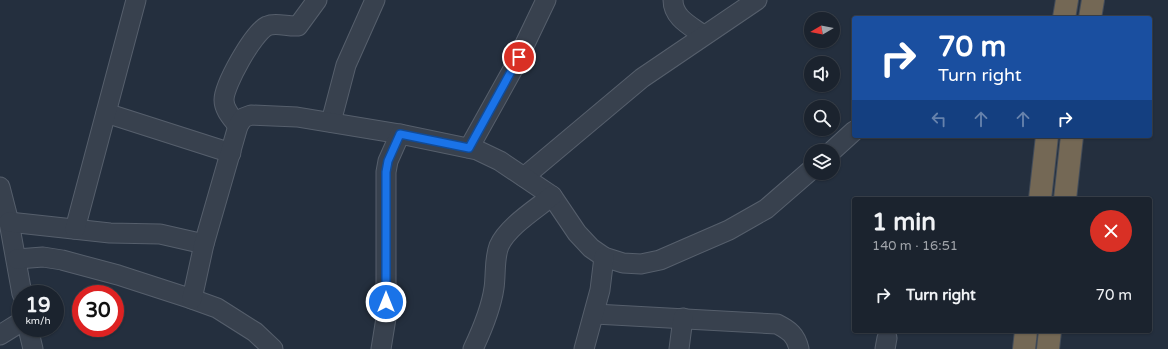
<!DOCTYPE html>
<meta charset="utf-8">
<style>
:root{--surface:#1b232e;--page:#282f3a;--text:#f1f3f6;--muted:#a0a4aa;--line:#39404a}
body{margin:0;font-family:"Varela Round",sans-serif;background:var(--page);color:var(--text);height:100vh;display:flex;flex-direction:column;font-size:15px;white-space:nowrap}
*{box-sizing:border-box;margin:0}
p{font-size:13px;color:var(--muted)}
.icon{flex:none;width:22px;height:22px;fill:none;stroke:currentColor;stroke-width:2;stroke-linecap:round;stroke-linejoin:round}
.map{position:relative;flex:1;overflow:hidden}
.side{position:absolute;left:852px;top:197px;width:300px;height:136px;display:flex;flex-direction:column;background:var(--surface);border-radius:4px;box-shadow:0 1px 3px #0004,0 0 0 1px var(--line)}
.side>*{flex:none}
.guide{position:absolute;left:852px;top:16px;width:300px;height:122px;border-radius:4px;box-shadow:0 1px 3px #0004,0 0 0 1px var(--line);background:#1a4fa0;color:#fff;overflow:hidden}
.needle{width:26px;rotate:260deg}
.fabs{position:absolute;left:804px;top:12px;display:grid;gap:8px}
.fabs a{display:grid;place-items:center;width:36px;height:36px;border-radius:50%;background:var(--surface);box-shadow:0 1px 3px #0004,0 0 0 1px var(--line);font-size:20px}
.speed{position:absolute;left:12px;top:285px;display:flex;gap:8px;font-size:20px;font-weight:700;text-align:center}
.speed>*{display:grid;place-content:center;width:52px;height:52px;border-radius:50%;background:var(--surface);box-shadow:0 1px 3px #0004,0 0 0 1px var(--line);line-height:1}
.speed small{font-size:10px;font-weight:400}
.speed .limit{border:6px solid #d22;background:#fff;color:#111}
.pin{position:absolute;display:grid;place-items:center;width:34px;height:34px;color:#fff;margin:-17px;border:2px solid #fff;border-radius:50%;box-shadow:0 1px 4px #0007}
.me{position:absolute;width:44px;margin:-22px;rotate:0deg;stroke-linejoin:round;filter:drop-shadow(0 0 3px #0008)}
.turn{display:flex;align-items:center;gap:14px;height:84px;padding:0 20px;font-size:18px}
.turn .icon{width:52px;height:52px;stroke-width:2.5}
.turn b{display:block;font-size:28px;line-height:34px}
.lanes{display:flex;align-items:center;height:38px;padding:0 20px;background:#0003;justify-content:center;gap:20px;direction:ltr}
.lanes .off{opacity:.35}
.round{display:grid;place-items:center;flex:none;width:42px;height:42px;border-radius:21px;background:var(--page)}
.head{display:flex;align-items:center;justify-content:space-between;height:68px;padding:0 20px}
h1{font-size:24px;font-weight:800;line-height:30px}
ul{padding:0;list-style:none}
li{display:flex;align-items:center;gap:12px;height:60px;padding:0 20px}
li div{flex:1}
li b{display:block;font-size:15px}
li em{font-style:normal}
.map>svg:first-child{display:block}
</style>
<div class="map">
<svg width="1168" height="349" viewBox="0 0 1168 349">
<rect width="100%" height="100%" fill="#242f3e"/>
<g fill="none" stroke-linecap="round" stroke-linejoin="round">
<g stroke="#565f6c" stroke-width="21">
<g id="street">
<path d="M673 0C673 18 691 26 703 35"/>
<path d="M106 113 231 153"/>
<path d="M331 122 346 65 375 0"/>
<path d="M238 126C232 118 224 110 224 100 224 85 253 33 267 26 276 22 288 27 298 26L317 0"/>
<path d="M469 148 513 69 546 0"/>
<path d="M832 151 854 131"/>
<path d="M524 177 642 78 757 0"/>
<path d="M0 187 9 222 22 294"/>
<path d="M9 222 110 233 160 234 204 244"/>
<path d="M75 229 136 0"/>
<path d="M17 259 43 257 62 260 118 275 192 299 217 308 255 332 273 349"/>
<path d="M192 299 204 244 238 126 243 118 251 115 297 117 400 134 477 150 500 161 552 196 577 233 591 248 604 257 623 263 641 264 660 260 729 230 766 209 811 170"/>
<path d="M595 314 777 324C789 330 796 335 799 349"/>
<path d="M28 328 33 349"/>
<path d="M0 335 21 322"/>
<path d="M381 349 386 318V172L388 161 400 134"/>
<path d="M473 349C482 330 491 309 494 288 496 275 494 259 499 246 507 227 536 209 552 196"/>
<path d="M584 349 600 290 604 257"/>
<path d="M679 349 683 318"/>
<path d="M885 349 887 338"/>
</g>
</g>
<g stroke="#434c59" stroke-width="24">
<g id="highway">
<path d="M1064 18 1067 0"/>
<path d="M1090 18 1093 0"/>
<path d="M1040 199 1047 136"/>
<path d="M1065 199 1072 136"/>
<path d="M1024 349 1026 331"/>
<path d="M1048 349 1050 331"/>
</g>
</g>
<use href="#street" stroke="#38414e" stroke-width="19"/>
<use href="#highway" stroke="#746855" stroke-width="22"/>
</g>
<g fill="none" stroke-linecap="round" stroke-linejoin="round">
<g stroke="#114b97" stroke-width="10">
<path id="route" d="M386 302V172L388 161 400 134 469 148 519 57"/>
</g>
<use href="#route" stroke="#1a73e8" stroke-width="7"/>
</g>
</svg>
<div class="fabs">
<a><svg class="needle" viewBox="-14 -14 28 28"><path d="M0-13l5 13h-10z" fill="#e53935"/><path d="M0 13l5-13h-10z" fill="#a0a4aa"/></svg></a>
<a><svg class="icon" aria-label="sound" viewBox="0 0 24 24"><path d="M4 9h4l5-4v14l-5-4H4zM17 9q2 3 0 6"/></svg></a>
<a><svg class="icon" aria-label="search" viewBox="0 0 24 24"><circle cx="10" cy="10" r="6"/><path d="M15 15l6 6"/></svg></a>
<a><svg class="icon" aria-label="layers" viewBox="0 0 24 24"><path d="M12 4l9 5-9 5-9-5zM3 14l9 5 9-5"/></svg></a>
</div>
<div class="speed"><div>19<small>km/h</small></div><div class="limit">30</div></div>
<div class="pin" style="left:519px;top:57px;background:#d93025"><svg class="icon" aria-label="arrive" viewBox="0 0 24 24"><path d="M6 21V4h12l-3 4 3 4H6"/></svg></div>
<svg class="me" style="left:386px;top:302px" viewBox="-20 -20 40 40"><circle r="17" fill="#1a73e8" stroke="#fff" stroke-width="3"/><path d="M0-11L8 9 0 5-8 9z" fill="#fff"/></svg>
<div class="guide">
<div class="turn"><svg class="icon" aria-label="right" viewBox="0 0 24 24"><path d="M7 20v-9h11M14 6l5 5-5 5"/></svg><div><b>70 m</b>Turn right</div></div>
<div class="lanes"><svg class="icon off" aria-label="left" viewBox="0 0 24 24"><path d="M17 20v-9H6M10 6l-5 5 5 5"/></svg><svg class="icon off" aria-label="ahead" viewBox="0 0 24 24"><path d="M12 20V5M6 11l6-6 6 6"/></svg><svg class="icon off" aria-label="ahead" viewBox="0 0 24 24"><path d="M12 20V5M6 11l6-6 6 6"/></svg><svg class="icon" aria-label="right" viewBox="0 0 24 24"><path d="M7 20v-9h11M14 6l5 5-5 5"/></svg></div>
</div>
<section class="side">
<div class="head"><div><h1>1 min</h1><p>140 m · 16:51</p></div><a class="round" style="background:#d93025;color:#fff"><svg class="icon" aria-label="close" viewBox="0 0 24 24"><path d="M6 6l12 12M18 6L6 18"/></svg></a></div>
<ul>
<li><svg class="icon" aria-label="right" viewBox="0 0 24 24"><path d="M7 20v-9h11M14 6l5 5-5 5"/></svg><div><b>Turn right</b></div><em>70 m</em></li>
</ul>
</section>
</div>
